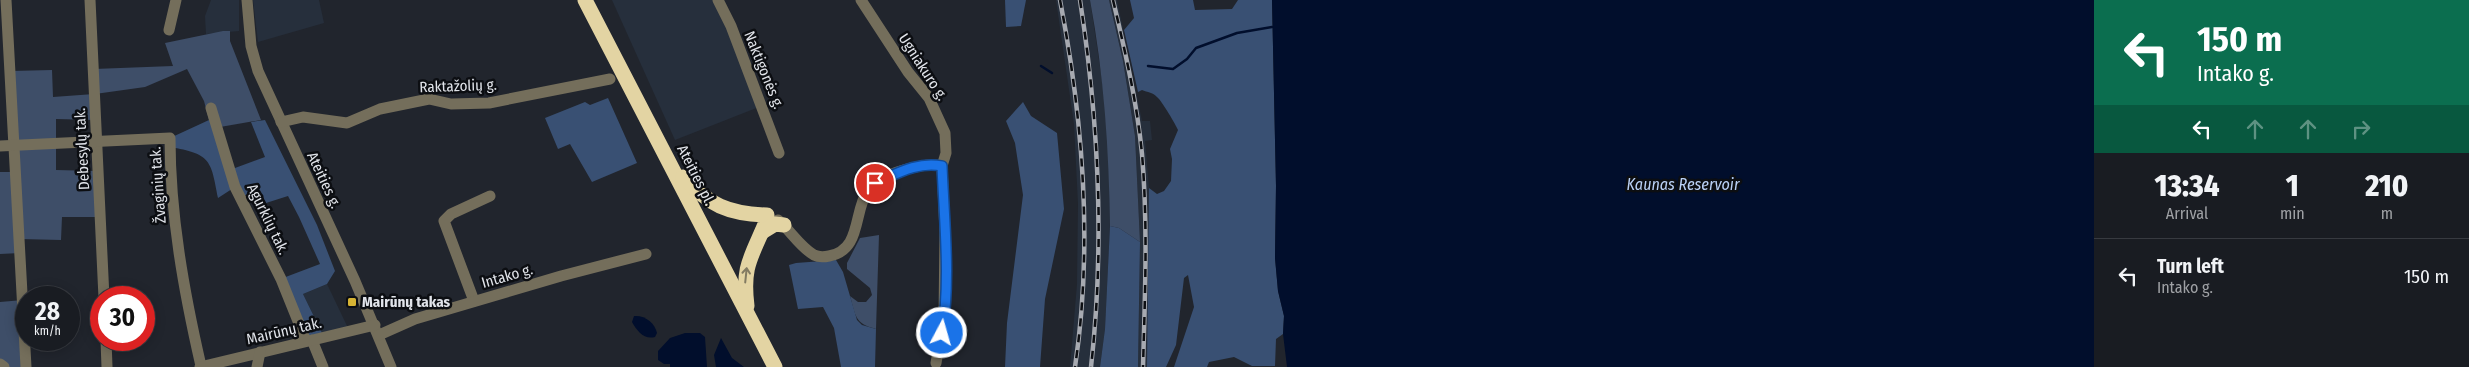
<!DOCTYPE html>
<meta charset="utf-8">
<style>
:root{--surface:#191c22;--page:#26292f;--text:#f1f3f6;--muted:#9fa1a5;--line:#373a40}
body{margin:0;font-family:"Fira Sans Condensed",sans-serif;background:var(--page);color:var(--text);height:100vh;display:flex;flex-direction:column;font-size:19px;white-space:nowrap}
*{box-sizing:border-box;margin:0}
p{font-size:16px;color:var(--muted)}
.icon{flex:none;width:28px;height:28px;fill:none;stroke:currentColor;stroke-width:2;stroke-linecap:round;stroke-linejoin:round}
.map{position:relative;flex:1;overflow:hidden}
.drawer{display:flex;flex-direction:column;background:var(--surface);width:375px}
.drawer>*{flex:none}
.hud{background:#0b6e4f;color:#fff;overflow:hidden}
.speed{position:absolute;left:15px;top:286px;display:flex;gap:10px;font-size:25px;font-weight:700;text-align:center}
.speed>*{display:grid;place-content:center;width:65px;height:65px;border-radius:50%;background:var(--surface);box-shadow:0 2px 12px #0003,0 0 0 1px var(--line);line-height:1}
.speed small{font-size:12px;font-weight:400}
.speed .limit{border:8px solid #d22;background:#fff;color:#111}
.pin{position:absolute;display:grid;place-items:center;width:42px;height:42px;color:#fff;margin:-21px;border:2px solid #fff;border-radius:50%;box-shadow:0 1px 5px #0007}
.me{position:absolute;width:55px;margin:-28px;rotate:6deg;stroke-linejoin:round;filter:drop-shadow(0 0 4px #0008)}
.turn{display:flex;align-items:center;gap:18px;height:105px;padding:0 20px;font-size:22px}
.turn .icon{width:65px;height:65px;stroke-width:2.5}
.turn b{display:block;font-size:35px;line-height:42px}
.lanes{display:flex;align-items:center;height:48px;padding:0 20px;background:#0003;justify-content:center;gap:25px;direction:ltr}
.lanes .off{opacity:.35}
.eta{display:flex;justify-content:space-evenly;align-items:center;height:85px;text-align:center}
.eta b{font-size:30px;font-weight:800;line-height:35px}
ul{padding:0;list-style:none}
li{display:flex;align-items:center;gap:15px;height:75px;padding:0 20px;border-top:1px solid var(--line)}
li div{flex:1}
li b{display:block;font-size:19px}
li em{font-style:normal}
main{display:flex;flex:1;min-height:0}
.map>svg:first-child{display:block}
</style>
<main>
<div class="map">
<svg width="2094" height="367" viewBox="0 0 2094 367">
<rect width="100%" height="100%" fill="#21252d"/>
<g fill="#262f3c">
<path d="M211 0H239V31L206 34 205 16Z"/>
<path d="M253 0H319L324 23 258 42Z"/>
<path d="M612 0H722L764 105 675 140Z"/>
<path d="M1056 0H1090L1103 87 1109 155 1110 226 1105 329 1100 367H1070L1077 284 1078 204 1074 124Z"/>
<path d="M1109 0H1117L1142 121H1150L1152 140 1145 141 1149 188 1150 253 1147 367H1138L1140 242 1135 136 1123 61Z"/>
<path d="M327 284 348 328 322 333 303 294Z"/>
</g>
<g fill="#3e4e68">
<path d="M1090 0H1109L1123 61 1135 136 1140 242 1119 228 1110 226C1109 150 1104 75 1090 0Z"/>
<path d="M223 31H230V41L261 120 220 127 209 120 204 101 187 69 145 87 95 94 96 120 56 119V170L95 171 97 217H62L61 240 20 239V253L0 254V172H16L11 71 52 70 53 97 94 94V69L173 66 165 43Z"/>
<path d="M879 235 876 329C854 323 856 316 850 296L858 302H866L872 295 870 288 847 269V263L860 238Z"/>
<path d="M23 300 26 367H0V302Z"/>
</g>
<g fill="#395073">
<path d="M1005 0H1026L1021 26 1006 27Z"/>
<path d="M1130 0H1193L1195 10 1232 9 1238 0H1272L1276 186 1275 258 1278 291 1284 316 1283 334 1276 339 1275 366H1252L1234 357 1209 362 1207 367H1174L1194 307 1188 275 1184 278 1176 345 1166 367H1147L1149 188 1157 194 1164 191 1171 181 1172 159 1170 149 1178 130C1176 125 1162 101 1157 97 1154 93 1147 92 1142 90L1138 92 1124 30 1134 18Z"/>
<path d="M608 98 637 163 592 182 570 144 558 149 545 118 585 102 590 105Z"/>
<path d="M1023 102 1031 116 1057 133 1064 209 1045 299 1040 367H1005L1007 323 1023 195 1015 143 1006 121Z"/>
<path d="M209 120 215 124 229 165 235 168 265 157 251 122 265 120 317 225 335 271 327 284 303 294 322 333 306 336 283 278 320 264 299 217 288 196 266 203 259 188 240 198 235 187 218 198C211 159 210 154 170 147V138Z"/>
<path d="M1110 226 1119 228 1140 242 1138 367H1100L1105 329Z"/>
<path d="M836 260 843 272 857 320 862 325 876 329 875 367H841L834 328 823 307 798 309 789 265 796 263Z"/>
</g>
<g fill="#010e2c">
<path d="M1272 0H2094V367H1287L1283 334 1284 316 1278 291 1275 258 1276 186Z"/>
<path d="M634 316C645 315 655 323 657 333L655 337C644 340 637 331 632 322Z"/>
<path d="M685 333H700L705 337 707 367H670V364H664L658 360V351L670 338Z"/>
<path d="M721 338 732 358 744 367H716L714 355Z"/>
</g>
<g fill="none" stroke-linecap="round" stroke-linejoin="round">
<g stroke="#010e2c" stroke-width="2.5">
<path d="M1041 66 1052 73"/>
<path d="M1148 66 1173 69 1187 59 1196 48 1237 33 1272 27"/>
</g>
<g stroke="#746e5b" stroke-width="11">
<path d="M6 0 26 367"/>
<path d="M90 0 104 298"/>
<path d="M247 0 251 46 258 71 355 281 391 367"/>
<path d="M718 0 731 26 779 153"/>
<path d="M861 0 908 72 929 98 945 133 946 153 942 166 945 232 944 318 936 363"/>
<path d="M169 30 176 0"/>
<path d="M211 108 235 187 281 279 306 341"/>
<path d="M281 122 303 117 347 123 380 109 429 99 451 104 489 103 610 79"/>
<path d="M0 146 170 138C170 215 184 292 201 366"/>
<path d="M778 220C790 230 800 247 814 255 818 257 824 257 829 256 862 250 853 212 868 190 878 174 924 162 942 166"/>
<path d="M474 301 444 221 451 214 490 196"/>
<path d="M379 335 415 319 561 276 646 254"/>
<path d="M106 340 107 367"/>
<path d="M312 340 323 367"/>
<path d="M0 364 4 367"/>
<path d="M200 367 375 325"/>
<path d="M257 367 260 352"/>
</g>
<g stroke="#e3d4a3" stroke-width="15">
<path d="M585 0 775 367"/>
<path d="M683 177C709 205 728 214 767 215L766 222C751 258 742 266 747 306"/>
<path d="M762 232 775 224 784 225"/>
</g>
<g stroke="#a7aab1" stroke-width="4.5">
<g id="rail">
<path d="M1060 0C1083 119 1093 247 1075 367"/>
<path d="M1080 0C1099 123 1105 243 1091 367"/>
<path d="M1113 0C1125 51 1137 102 1142 154 1148 225 1145 296 1143 367"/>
</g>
</g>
<use href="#rail" stroke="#0c0e12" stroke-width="2.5" stroke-dasharray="8" stroke-linecap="butt"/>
</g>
<defs><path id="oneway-shaft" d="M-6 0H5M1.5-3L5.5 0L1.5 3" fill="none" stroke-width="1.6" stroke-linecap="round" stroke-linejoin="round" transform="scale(1.25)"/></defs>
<use stroke="#827b62" href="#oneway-shaft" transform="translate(746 275) rotate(-84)"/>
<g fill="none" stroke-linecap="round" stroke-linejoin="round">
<g stroke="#114b97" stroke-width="12">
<path id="route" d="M875 183C896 174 918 161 942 166 944 218 951 282 942 333"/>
</g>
<use href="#route" stroke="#1a73e8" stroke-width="9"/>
</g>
<rect fill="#d7b434" stroke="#0c0e12" stroke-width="2" x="347" y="297" width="10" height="10" rx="2.5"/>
<g text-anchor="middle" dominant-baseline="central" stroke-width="5" stroke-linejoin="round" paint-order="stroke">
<g font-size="15" fill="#e1e4ea" stroke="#0c0e12">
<text transform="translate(923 67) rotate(57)">Ugniakuro g.</text>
<text transform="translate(764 70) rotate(68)">Naktigonės g.</text>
<text transform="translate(458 86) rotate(-2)">Raktažolių g.</text>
<text transform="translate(82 149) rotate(-93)">Debesylų tak.</text>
<text transform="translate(696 175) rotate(63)">Ateities pl.</text>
<text transform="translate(324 180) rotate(65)">Ateities g.</text>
<text transform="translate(158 185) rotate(-94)">Žvaginių tak.</text>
<text transform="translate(268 219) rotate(64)">Agurklių tak.</text>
<text transform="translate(507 276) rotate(-16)">Intako g.</text>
<text transform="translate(284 331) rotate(-13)">Mairūnų tak.</text>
</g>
<g font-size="15" font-weight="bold" fill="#e1e4ea" stroke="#0c0e12" text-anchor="start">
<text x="362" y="302">Mairūnų takas</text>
</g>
<g font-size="16" font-style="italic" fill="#bad1f6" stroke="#0c0e12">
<text x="1683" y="184">Kaunas Reservoir</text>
</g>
</g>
</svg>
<div class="speed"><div>28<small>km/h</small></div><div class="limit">30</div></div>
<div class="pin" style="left:875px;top:183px;background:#d93025"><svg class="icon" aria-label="arrive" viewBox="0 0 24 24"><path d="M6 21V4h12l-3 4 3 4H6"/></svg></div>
<svg class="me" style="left:942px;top:333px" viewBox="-20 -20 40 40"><circle r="17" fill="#1a73e8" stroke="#fff" stroke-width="3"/><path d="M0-11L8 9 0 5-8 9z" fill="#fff"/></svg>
</div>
<section class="drawer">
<div class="hud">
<div class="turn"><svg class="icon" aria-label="left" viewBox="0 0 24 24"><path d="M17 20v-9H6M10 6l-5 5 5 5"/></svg><div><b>150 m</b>Intako g.</div></div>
<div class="lanes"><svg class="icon" aria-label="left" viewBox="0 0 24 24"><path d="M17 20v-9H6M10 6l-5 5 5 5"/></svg><svg class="icon off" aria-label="ahead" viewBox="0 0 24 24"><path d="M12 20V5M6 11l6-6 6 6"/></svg><svg class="icon off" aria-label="ahead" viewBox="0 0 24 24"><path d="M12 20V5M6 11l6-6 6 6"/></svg><svg class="icon off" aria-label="right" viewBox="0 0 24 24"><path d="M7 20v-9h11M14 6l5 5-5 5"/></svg></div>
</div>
<div class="eta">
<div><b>13:34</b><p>Arrival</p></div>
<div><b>1</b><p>min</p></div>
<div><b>210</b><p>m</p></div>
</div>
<ul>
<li><svg class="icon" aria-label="left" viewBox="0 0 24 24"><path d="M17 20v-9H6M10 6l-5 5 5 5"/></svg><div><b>Turn left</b><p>Intako g.</p></div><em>150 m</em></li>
</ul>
</section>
</main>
